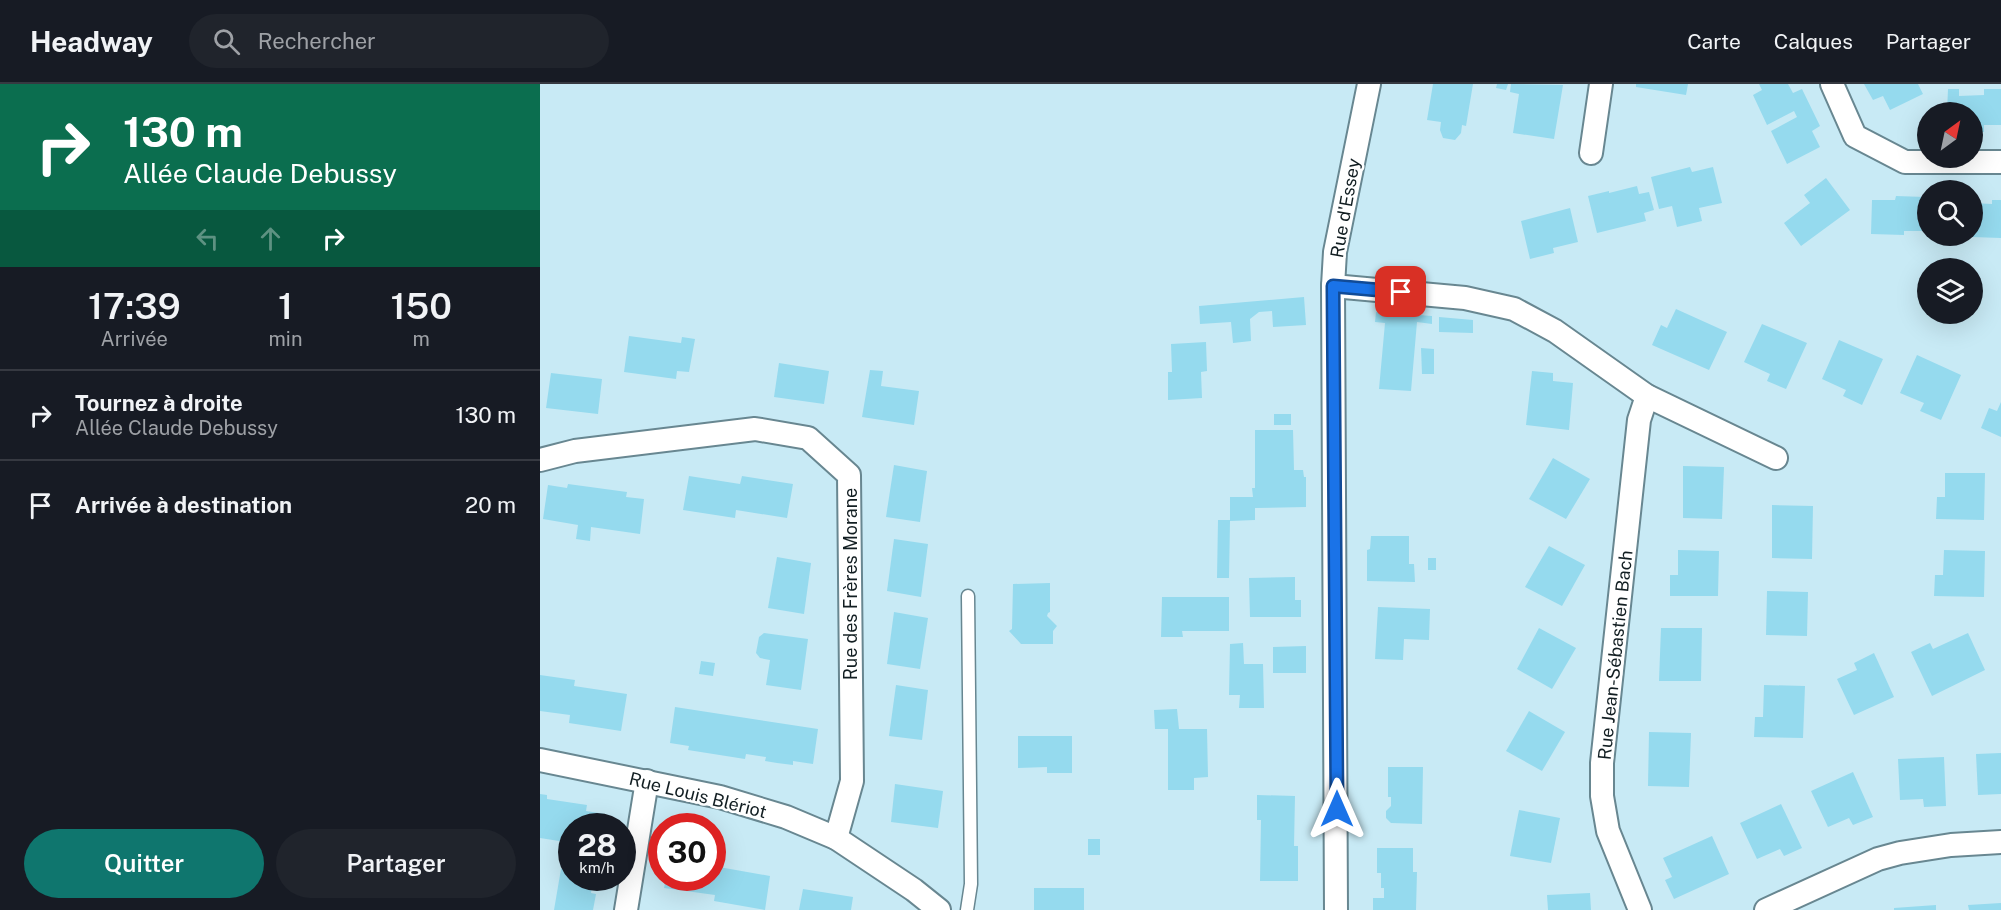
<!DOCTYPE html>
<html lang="fr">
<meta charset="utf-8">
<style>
:root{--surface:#171b24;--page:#20242c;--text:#f1f3f6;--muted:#9ea1a6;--line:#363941;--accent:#0f766e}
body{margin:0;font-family:"Public Sans",sans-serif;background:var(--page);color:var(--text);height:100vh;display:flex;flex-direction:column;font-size:22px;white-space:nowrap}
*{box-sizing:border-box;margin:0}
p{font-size:20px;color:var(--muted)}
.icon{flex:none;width:33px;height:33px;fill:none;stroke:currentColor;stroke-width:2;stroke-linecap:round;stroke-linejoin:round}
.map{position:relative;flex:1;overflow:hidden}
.panel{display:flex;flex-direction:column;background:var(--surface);width:540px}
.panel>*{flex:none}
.top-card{background:#0b6e4f;color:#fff;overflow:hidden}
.needle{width:39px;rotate:33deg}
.fabs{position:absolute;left:1377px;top:18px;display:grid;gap:12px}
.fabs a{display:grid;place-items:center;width:66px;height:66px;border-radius:50%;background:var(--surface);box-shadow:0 6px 24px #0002;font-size:30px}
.speed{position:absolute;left:18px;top:729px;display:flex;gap:12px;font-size:30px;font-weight:700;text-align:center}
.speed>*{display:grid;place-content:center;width:78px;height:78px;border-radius:50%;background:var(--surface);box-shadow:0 6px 24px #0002;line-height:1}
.speed small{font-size:15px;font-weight:400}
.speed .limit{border:9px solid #d22;background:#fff;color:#111}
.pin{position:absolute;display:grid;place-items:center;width:51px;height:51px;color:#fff;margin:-26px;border-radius:12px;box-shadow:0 3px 9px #0006}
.me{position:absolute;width:66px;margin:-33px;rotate:0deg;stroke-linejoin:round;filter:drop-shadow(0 0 4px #0008)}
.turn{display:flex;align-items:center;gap:21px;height:126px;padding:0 24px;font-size:27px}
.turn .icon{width:78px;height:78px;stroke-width:2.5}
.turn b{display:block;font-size:42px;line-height:51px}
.lanes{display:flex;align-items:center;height:57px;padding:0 24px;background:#0003;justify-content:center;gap:30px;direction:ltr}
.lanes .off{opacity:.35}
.eta{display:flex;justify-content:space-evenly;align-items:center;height:102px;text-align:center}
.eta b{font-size:36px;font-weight:600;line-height:42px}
.cta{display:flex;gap:12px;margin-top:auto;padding:12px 24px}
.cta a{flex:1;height:69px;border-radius:36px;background:var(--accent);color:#fff;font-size:24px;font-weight:600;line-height:69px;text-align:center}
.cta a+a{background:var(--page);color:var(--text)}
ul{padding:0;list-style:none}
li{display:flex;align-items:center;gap:18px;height:90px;padding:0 24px;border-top:2px solid var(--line)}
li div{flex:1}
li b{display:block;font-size:22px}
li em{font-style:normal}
header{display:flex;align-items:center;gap:36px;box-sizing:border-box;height:84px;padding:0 30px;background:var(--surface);border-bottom:2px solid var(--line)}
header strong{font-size:28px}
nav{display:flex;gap:33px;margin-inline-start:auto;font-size:21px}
.search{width:420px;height:54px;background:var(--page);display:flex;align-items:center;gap:15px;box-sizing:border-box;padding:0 21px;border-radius:33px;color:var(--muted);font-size:22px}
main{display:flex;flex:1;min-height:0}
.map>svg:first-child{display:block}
</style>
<header>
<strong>Headway</strong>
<div class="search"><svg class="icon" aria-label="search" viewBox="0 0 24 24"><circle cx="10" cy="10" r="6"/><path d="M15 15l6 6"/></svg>Rechercher</div>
<nav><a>Carte</a><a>Calques</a><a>Partager</a></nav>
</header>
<main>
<section class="panel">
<div class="top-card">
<div class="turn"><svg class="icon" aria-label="right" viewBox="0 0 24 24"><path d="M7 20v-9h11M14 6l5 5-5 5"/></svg><div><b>130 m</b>Allée Claude Debussy</div></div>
<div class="lanes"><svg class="icon off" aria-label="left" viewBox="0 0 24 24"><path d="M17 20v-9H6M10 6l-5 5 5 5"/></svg><svg class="icon off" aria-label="ahead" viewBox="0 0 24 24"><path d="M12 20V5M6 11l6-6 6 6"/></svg><svg class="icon" aria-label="right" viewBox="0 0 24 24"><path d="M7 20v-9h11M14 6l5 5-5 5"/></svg></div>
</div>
<div class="eta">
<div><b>17:39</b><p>Arrivée</p></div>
<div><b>1</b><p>min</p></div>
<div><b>150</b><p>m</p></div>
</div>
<ul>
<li><svg class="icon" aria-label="right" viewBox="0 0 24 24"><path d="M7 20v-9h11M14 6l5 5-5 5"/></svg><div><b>Tournez à droite</b><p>Allée Claude Debussy</p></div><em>130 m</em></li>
<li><svg class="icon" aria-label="arrive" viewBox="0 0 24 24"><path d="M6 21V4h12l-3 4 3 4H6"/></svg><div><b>Arrivée à destination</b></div><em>20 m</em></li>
</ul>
<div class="cta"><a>Quitter</a><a>Partager</a></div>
</section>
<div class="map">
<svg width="1461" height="826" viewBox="0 0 1461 826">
<rect width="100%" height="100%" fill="#c8eaf5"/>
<g fill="#95daee">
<path d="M893 0H933L926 42 922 41 921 49 915 56 903 54 900 46 901 38 887 36Z"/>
<path d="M957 0H968L966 6 956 4Z"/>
<path d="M971 0 1023 1 1014 55 973 49 979 10 970 8Z"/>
<path d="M1096 0H1148L1146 11 1096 3Z"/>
<path d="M1219 0H1248L1253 9 1262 5 1280 42 1272 47 1280 63 1247 80 1231 47 1257 33 1254 27 1227 41 1213 11 1222 6Z"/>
<path d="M1324 0H1378L1383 10 1350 26 1343 12 1333 16Z"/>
<path d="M1408 5H1419V12L1444 11V5H1461V41H1444V48H1432V28H1407Z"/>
<path d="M1150 83 1152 88 1173 83 1182 119 1159 124 1162 137 1137 143 1132 122 1119 125 1111 93Z"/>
<path d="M1286 94 1310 126 1261 162 1244 139 1270 119 1264 111Z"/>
<path d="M1097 102 1099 110 1109 108 1114 126 1104 129 1106 137 1057 149 1048 112 1069 107V109Z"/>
<path d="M1356 112 1385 113 1384 147H1364V151L1331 150 1332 116H1355Z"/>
<path d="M1452 116H1461V154L1432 153V119L1452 120Z"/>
<path d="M1030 124 1038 158 1013 164 1014 169 990 175 981 137Z"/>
<path d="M764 213 766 241 733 243 732 227 719 228 710 235 711 257 693 259 691 238 660 240 659 222Z"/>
<path d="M1136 225 1187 248 1169 286 1112 261 1121 241 1127 244Z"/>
<path d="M836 228 892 232V240L877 238 871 307 839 305 845 239 835 238Z"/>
<path d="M899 233 933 236V249L899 248Z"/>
<path d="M1222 240 1267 259 1246 305 1227 297 1230 290 1204 278Z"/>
<path d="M89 252 141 259 142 253 155 255 149 288 137 287 136 295 84 288Z"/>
<path d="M1299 256 1343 275 1322 321 1303 312 1306 306 1282 295Z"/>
<path d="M666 258 667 287 661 288 662 314 628 316V288H632L631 260Z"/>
<path d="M881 264 894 265V290H882Z"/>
<path d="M1377 271 1421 291 1401 336 1380 327 1384 319 1360 309Z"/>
<path d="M239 279 289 287 284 320 234 313Z"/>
<path d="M330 286 343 287 341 302 379 307 374 341 322 333Z"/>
<path d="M992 287 1013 289V297L1033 299 1029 346 986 341Z"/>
<path d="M11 289 62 295 58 330 6 324Z"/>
<path d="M1461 318V353L1441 344 1449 324 1457 327Z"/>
<rect x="734" y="330" width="17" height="11"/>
<path d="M715 346H753L754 386H763L764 393H766V423L715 424V436L690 437 689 494H677L678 436H690V413H713L712 404H715Z"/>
<path d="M1013 374 1050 395 1026 435 989 415Z"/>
<path d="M354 381 387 387 380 438 346 433Z"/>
<path d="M1143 382 1184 383 1182 435 1143 434Z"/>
<path d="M1405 389H1445L1444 436 1396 435 1397 413H1405Z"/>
<path d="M149 392 200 400 202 392 253 400 247 434 196 426 195 434 143 426Z"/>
<path d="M28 400 87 408 86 413 104 415 100 450 51 443 50 457 36 455 38 441 3 435 8 401 27 404Z"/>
<path d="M1232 421 1273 422 1272 475 1232 474Z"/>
<path d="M831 452H869V480H874L875 498 827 497V466L830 465Z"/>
<path d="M354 455 388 460 381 513 347 507Z"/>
<path d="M1009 462 1045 481 1022 522 985 503Z"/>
<path d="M1138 466 1179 467 1178 512H1130V491H1138Z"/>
<path d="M1404 466 1445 467 1444 513 1394 512 1395 491H1403Z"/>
<path d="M237 473 271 479 264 530 228 524Z"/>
<rect x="888" y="474" width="8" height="12"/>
<path d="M755 493V516H761V533H710L709 494Z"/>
<path d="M510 499V528L508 529 507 532 517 542 513 547V560H481L469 547 472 545 473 500Z"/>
<path d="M1227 507 1268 508 1267 552 1226 551Z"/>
<path d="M622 513H689V547H642L643 553H621Z"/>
<path d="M838 523 890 525 889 556 864 555 863 576 835 575Z"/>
<path d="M354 528 388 534 380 585 347 580Z"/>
<path d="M999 544 1036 564 1012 605 977 585Z"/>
<path d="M1121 544H1162L1161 597H1119Z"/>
<path d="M224 549 268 555 261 606 226 601 230 576 220 574 216 569 219 553Z"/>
<path d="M1428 549 1445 586 1392 612 1371 568 1390 559 1393 565Z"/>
<path d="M703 559 704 580H723L724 624H699L700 611H689L690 560Z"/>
<path d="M766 562V589H733V563Z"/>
<path d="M1334 569 1354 613 1314 631 1297 595 1317 586 1314 579Z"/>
<path d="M161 577 175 579 173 592 159 590Z"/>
<path d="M0 591 35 596 34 602 87 610 81 647 29 639 30 631 0 627Z"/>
<path d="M356 601 388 606 382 656 349 652Z"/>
<path d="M1224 601 1265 602 1263 654 1214 653 1215 633H1223Z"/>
<path d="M135 623 278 645 273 680 253 677V681L237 679 225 677 226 673 206 670 205 675 148 666 149 662 130 659Z"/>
<path d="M637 625 639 645H667L668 693 654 694V706H628V645H615L614 626Z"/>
<path d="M989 627 1025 648 1002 687 966 667Z"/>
<path d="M1109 648 1151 649 1149 703 1108 702Z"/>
<path d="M478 652H532V689H507V683L478 684Z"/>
<path d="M1461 669V710L1438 711 1436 670Z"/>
<path d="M1404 673 1406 722 1384 723 1383 715 1360 716 1358 675Z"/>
<path d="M848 683H883L882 740 851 739 846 734V727L851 722V713H848Z"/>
<path d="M1313 688 1333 733 1313 741 1309 734 1288 743 1271 707Z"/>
<path d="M355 700 403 707 398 744 351 738Z"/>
<path d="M0 710 7 711V715L47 721 46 727 65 730 63 742H32V759L0 754Z"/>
<path d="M717 711 755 712 754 762H758V797H720L721 736H717Z"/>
<path d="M1241 720 1262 764 1244 772 1240 765 1217 775 1200 739Z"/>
<path d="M979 726 1020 734 1011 779 970 772Z"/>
<path d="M1172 752 1189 790 1134 815 1125 796 1132 793 1123 774Z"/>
<rect x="548" y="755" width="12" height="16"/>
<path d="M837 764H873V788H877L876 826H833V814H844V804H841V789H837Z"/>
<path d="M172 776 180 777 179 783 230 792 225 826 174 817 175 811 124 804 126 794H172Z"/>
<path d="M26 778H32V794H53L51 809 56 810 53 826H14L21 785H25Z"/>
<rect x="494" y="804" width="50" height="22"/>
<path d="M263 805 313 813 311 826H259Z"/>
<path d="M1050 809 1051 826H1008L1007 811Z"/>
<path d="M1461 819V826H1429L1428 821Z"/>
<path d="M1396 821V826H1354V824Z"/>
</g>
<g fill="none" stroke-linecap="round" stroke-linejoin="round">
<g stroke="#688791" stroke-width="15">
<path id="service" d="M427 826 431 800 428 512"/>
</g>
<g stroke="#688791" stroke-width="26">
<g id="minor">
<path d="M1292 0 1315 52 1365 78H1461"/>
<path d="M1051 69 1061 0"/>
<path d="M793 202 925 214 974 225 1015 247 1107 312 1236 374"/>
<path d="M0 376 35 367 215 345 268 354 309 391 312 697 296 754"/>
<path d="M0 676 180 713 246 733 296 754 374 806 399 826"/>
<path d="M86 826 107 697"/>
<path d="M796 826 793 202 795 168 829 0"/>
<path d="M1100 826 1068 747 1062 712V679L1099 336 1107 312"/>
<path d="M1226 826 1338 775 1360 769 1411 761 1461 758"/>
</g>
</g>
<use href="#service" stroke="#fff" stroke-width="12"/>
<use href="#minor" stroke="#fff" stroke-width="22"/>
</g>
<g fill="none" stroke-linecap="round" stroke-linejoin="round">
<g stroke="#114b97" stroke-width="15">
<path id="route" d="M797 725 793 202 861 208"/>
</g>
<use href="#route" stroke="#1a73e8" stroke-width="10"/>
</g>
<g text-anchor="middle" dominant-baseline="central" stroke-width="5" stroke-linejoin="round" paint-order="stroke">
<g font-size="18" fill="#121e22" stroke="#fff">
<text transform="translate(805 124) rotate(-80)">Rue d'Essey</text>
<text transform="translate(310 500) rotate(-90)">Rue des Frères Morane</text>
<text transform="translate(1075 571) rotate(-84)">Rue Jean-Sébastien Bach</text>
<text transform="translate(158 711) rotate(14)">Rue Louis Blériot</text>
</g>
</g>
</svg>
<div class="fabs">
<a><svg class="needle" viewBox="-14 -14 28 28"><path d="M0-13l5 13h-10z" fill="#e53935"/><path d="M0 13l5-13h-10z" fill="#9ea1a6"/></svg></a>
<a><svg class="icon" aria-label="search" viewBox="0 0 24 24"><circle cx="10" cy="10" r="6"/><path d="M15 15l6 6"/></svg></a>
<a><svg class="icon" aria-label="layers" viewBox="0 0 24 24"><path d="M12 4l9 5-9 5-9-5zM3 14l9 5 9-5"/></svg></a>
</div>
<div class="speed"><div>28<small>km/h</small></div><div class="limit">30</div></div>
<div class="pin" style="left:861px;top:208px;background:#d93025"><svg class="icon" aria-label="arrive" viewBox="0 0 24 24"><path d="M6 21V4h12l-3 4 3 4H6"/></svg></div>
<svg class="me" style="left:797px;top:725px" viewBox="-20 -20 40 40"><path d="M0-17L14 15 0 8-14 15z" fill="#1a73e8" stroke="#fff" stroke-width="4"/></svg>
</div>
</main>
